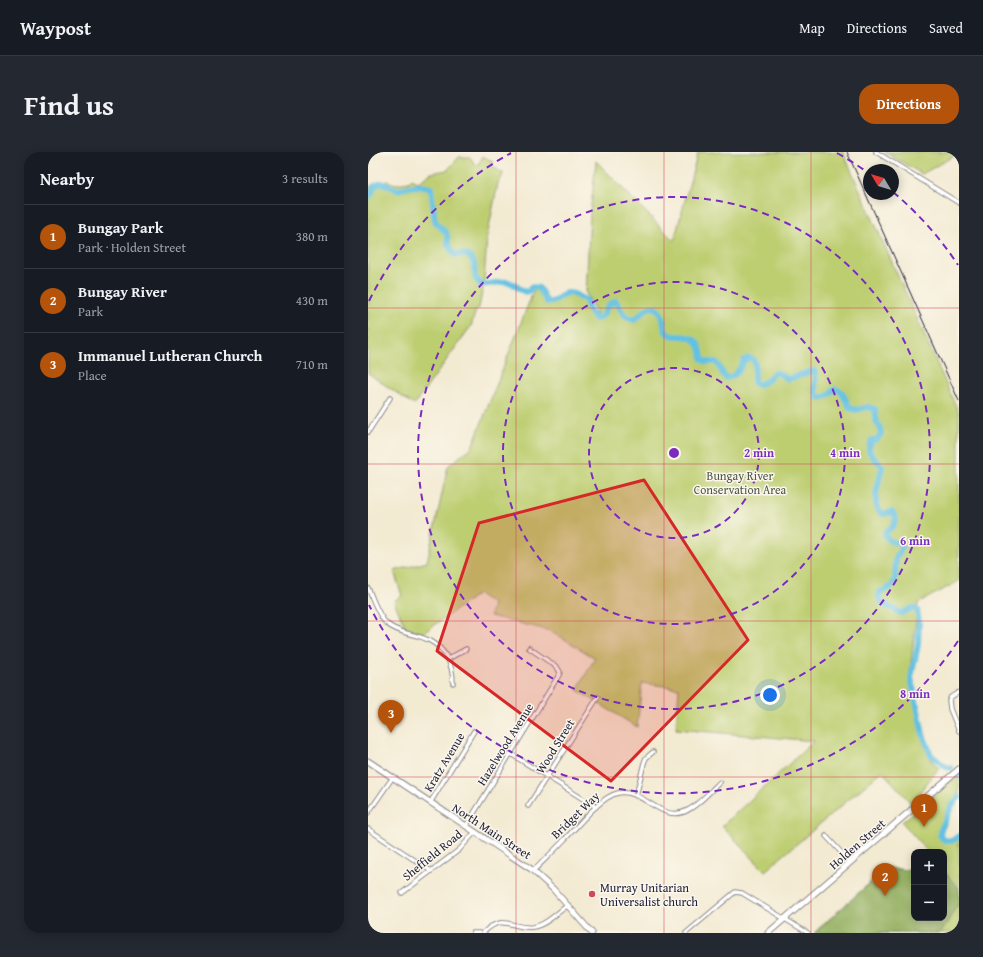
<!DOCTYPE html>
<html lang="en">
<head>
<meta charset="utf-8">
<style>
  :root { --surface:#171b24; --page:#242831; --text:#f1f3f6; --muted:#9ea1a6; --line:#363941; --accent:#b45309 }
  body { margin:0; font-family:"Gentium Book Plus",serif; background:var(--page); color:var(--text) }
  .controls { position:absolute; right:12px; bottom:12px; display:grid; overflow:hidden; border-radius:8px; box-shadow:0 2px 10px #0003 }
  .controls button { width:36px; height:36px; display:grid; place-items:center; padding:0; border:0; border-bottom:1px solid var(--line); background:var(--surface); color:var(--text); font:20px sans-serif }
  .compass { position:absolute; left:495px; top:12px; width:36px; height:36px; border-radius:50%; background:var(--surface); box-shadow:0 2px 10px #0003; rotate:308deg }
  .you { position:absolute; left:402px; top:543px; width:14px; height:14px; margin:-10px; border:3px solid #fff; border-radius:50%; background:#1a73e8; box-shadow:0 0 0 6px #1a73e833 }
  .badge { display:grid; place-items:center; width:26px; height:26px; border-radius:50%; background:var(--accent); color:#fff; font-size:13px; font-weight:700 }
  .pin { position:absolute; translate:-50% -33px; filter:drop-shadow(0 1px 2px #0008) }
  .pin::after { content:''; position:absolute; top:21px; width:14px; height:12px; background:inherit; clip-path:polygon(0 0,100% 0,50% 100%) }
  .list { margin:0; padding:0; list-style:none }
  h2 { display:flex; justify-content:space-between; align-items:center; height:52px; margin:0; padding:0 16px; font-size:17px }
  h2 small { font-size:13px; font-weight:400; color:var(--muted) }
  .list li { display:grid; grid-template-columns:26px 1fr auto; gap:12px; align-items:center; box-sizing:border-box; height:64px; padding:0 16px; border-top:1px solid var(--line) }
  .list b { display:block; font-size:15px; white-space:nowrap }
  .list p { margin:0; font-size:13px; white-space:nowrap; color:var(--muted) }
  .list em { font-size:13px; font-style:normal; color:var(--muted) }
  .map { position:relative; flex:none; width:591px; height:781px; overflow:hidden; border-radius:16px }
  header { display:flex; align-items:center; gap:24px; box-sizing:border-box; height:56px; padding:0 20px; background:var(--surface); border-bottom:1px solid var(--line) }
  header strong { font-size:19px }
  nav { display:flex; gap:22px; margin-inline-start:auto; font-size:14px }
  .intro { display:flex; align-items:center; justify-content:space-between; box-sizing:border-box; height:96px; padding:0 24px }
  h1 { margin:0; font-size:28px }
  .button { padding:10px 18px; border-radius:16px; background:var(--accent); color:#fff; font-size:14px; font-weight:700 }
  main { display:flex; gap:24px; padding:0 24px }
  aside { flex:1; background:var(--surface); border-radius:16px; box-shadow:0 2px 10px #0003 }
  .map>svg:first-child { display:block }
</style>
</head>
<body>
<header>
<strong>Waypost</strong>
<nav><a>Map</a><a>Directions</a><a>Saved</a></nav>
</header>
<div class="intro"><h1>Find us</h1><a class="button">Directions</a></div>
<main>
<aside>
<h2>Nearby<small>3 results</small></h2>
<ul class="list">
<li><span class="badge">1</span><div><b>Bungay Park</b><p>Park · Holden Street</p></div><em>380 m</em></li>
<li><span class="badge">2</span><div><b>Bungay River</b><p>Park</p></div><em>430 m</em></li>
<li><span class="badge">3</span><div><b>Immanuel Lutheran Church</b><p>Place</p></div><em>710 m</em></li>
</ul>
</aside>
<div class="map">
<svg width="591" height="781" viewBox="0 0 591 781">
  <rect width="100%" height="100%" fill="#fbf7ec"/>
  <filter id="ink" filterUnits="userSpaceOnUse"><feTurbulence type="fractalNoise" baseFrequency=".025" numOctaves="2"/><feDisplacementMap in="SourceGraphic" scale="8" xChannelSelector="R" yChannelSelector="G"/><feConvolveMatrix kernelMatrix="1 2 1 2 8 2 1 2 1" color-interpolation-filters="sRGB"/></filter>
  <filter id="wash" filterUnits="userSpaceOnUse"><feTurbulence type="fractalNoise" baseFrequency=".012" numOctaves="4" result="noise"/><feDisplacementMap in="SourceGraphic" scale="16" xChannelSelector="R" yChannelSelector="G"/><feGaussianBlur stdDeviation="0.9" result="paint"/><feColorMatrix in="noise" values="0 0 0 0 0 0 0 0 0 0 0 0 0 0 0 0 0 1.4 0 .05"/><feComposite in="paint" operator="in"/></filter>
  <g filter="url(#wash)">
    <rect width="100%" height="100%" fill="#f3ead2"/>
    <path fill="#bdce71" stroke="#707856" d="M330 0H475L591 261V429L550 451 542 519 560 602 567 613 571 616 543 651 514 619 397 719 354 674 446 589 308 577 311 536 274 531 269 575 209 538 227 506 183 479 122 464 125 452 110 442 55 481 38 477 26 449 34 444 26 419 59 410 80 314 104 295 167 135C175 137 175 144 179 150 192 150 193 137 208 144 211 145 214 145 217 148 222 153 221 161 228 167L231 166 218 141 222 62 228 9 306 89Z
      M517 0H591V1L554 22Z
      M115 4 125 10V15L135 21 134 25 130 31 119 85 116 130 111 156 108 158 103 174 46 253 0 221V34L3 35 19 29 28 32 41 30 44 27 49 30 52 29 63 21 79 18 86 11 91 5H102L108 14 110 13Z
      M590 623 591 624V645L584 653 572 683 576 688 583 689 591 684V781H446L503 730 513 715 546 719V766H576L579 722 576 719V700H560L534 670Z"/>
    <path fill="#96b163" stroke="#5c6a4f" d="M513 715 546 719V766H576V722L579 723 591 737V750L573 781H446L503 730Z"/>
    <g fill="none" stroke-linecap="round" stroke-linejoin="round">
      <path stroke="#63c1e1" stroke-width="6" d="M0 46 4 41 6 34 14 31 30 38C41 34 52 32 63 36L67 69 79 82 80 92 84 99 88 103 95 102 101 104 106 111 107 125 112 132C122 134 131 128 141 130 147 132 152 138 158 140L161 139 163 135 171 136 179 150H184L198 141H204L218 148 221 159 228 167C237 166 236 158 241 153 243 151 245 151 248 149 254 159 254 164 266 168L280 156 286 155C300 164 293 175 299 181 302 184 307 184 311 184 328 184 333 192 334 207L338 210H348C353 215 353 221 358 226 368 225 372 217 376 208L381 206 385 207 387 211 386 230 390 233 400 228 406 221H410L420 227C429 225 441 218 447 219 450 228 443 239 452 246L459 244 467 237 473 239 482 256 489 258 499 255 507 257 508 270 512 275 513 282 509 287 504 288C496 300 506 305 514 314 513 329 500 351 515 362L524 360 528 365C527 373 524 376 517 380V384L522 389 530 391 534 396 528 406 527 428 523 435 512 440 511 444 514 451 533 461 545 456 549 458 551 469 550 493 543 526 555 582 563 603 578 615 583 616
        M590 623 591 624
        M591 645 584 653 572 680V683L576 688 584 689 591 684"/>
    </g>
  </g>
  <g filter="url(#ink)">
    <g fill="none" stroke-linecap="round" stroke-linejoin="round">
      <g stroke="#8a8686" stroke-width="5.5">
        <path id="street" d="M508 0 591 51
          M0 280 22 246
          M0 436C5 447 10 464 19 472 38 487 63 479 78 504 83 512 85 521 85 531
          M80 507 98 497
          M591 540 583 545 581 548 582 557 591 579
          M143 602 228 655
          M268 644 276 611 278 606 285 600
          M62 651 106 579
          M160 654 230 545
          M0 661 25 625
          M98 674 191 523 192 520 189 515 161 496
          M0 677 63 719
          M458 684 482 710
          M165 719C176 708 187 698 197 687 210 674 232 645 250 641 276 636 294 673 320 658 332 652 342 639 352 630
          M34 741 91 698 107 680
          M105 781H111
          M115 781C136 760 144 778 165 775 178 773 189 761 200 753
          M318 781 367 740 374 741 440 781"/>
      </g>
      <g stroke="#8a8686" stroke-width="7">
        <path id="secondary" d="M0 609 163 717 185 737 224 781
          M400 781 591 617"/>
      </g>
      <use href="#street" stroke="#fff" stroke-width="3.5"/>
      <use href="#secondary" stroke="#fff" stroke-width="5"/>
      <path stroke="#22223b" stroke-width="1" d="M479 0 591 249"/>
    </g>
  </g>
  <path fill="#d62828" fill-opacity="0.2" stroke="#d62828" stroke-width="3" stroke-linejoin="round" d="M276 328 380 488 243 629 69 499 111 371Z"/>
  <path fill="none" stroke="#d1495b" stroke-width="1" stroke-opacity="0.55" d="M148 0V781M296 0V781M443 0V781M0 156H591M0 312H591M0 469H591M0 625H591"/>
  <g fill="none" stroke="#7b2cbf" stroke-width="2" stroke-dasharray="7 5">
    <circle cx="306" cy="301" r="85"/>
    <circle cx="306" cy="301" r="171"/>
    <circle cx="306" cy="301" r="256"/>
    <path d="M590 489A341 341 0 0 1 1 453M1 149A341 341 0 0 1 143 1M469 1A341 341 0 0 1 499 20M525 40A341 341 0 0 1 590 113"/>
  </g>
  <circle fill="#d1495b" stroke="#fbf7ec" stroke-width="1.5" cx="224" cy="742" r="4"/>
  <g text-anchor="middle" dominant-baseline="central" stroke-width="3" stroke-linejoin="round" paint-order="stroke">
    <g font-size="12" fill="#50564b" stroke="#fbf7ec">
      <text x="372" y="323">Bungay River<tspan x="372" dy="14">Conservation Area</tspan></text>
    </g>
    <g font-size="12" fill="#22223b" stroke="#fbf7ec">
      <text transform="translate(137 592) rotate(-58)">Hazelwood Avenue</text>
      <text transform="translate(187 594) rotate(-58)">Wood Street</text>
      <text transform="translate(76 610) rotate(-59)">Kratz Avenue</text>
      <text transform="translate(207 663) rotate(-44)">Bridget Way</text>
      <text transform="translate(124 679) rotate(33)">North Main Street</text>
      <text transform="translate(489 692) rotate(-41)">Holden Street</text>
      <text transform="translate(64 703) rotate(-39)">Sheffield Road</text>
    </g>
    <g font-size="12" fill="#22223b" stroke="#fbf7ec" text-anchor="start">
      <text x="232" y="735">Murray Unitarian<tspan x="232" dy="14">Universalist church</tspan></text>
    </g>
  </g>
  <circle cx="306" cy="301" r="6" fill="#7b2cbf" stroke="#fbf7ec" stroke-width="2"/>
  <g font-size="12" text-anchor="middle" font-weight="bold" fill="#7b2cbf" stroke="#fbf7ec" stroke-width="3" stroke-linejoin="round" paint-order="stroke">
    <text x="391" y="305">2 min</text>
    <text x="477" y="305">4 min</text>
    <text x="547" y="393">6 min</text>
    <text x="547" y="546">8 min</text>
  </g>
</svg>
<div class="controls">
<button>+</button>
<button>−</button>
</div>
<svg class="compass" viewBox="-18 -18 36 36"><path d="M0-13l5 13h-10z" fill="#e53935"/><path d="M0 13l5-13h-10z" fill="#9ea1a6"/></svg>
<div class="you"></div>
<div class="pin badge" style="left:556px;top:675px">1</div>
<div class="pin badge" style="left:517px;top:744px">2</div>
<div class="pin badge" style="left:23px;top:581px">3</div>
</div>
</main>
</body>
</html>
